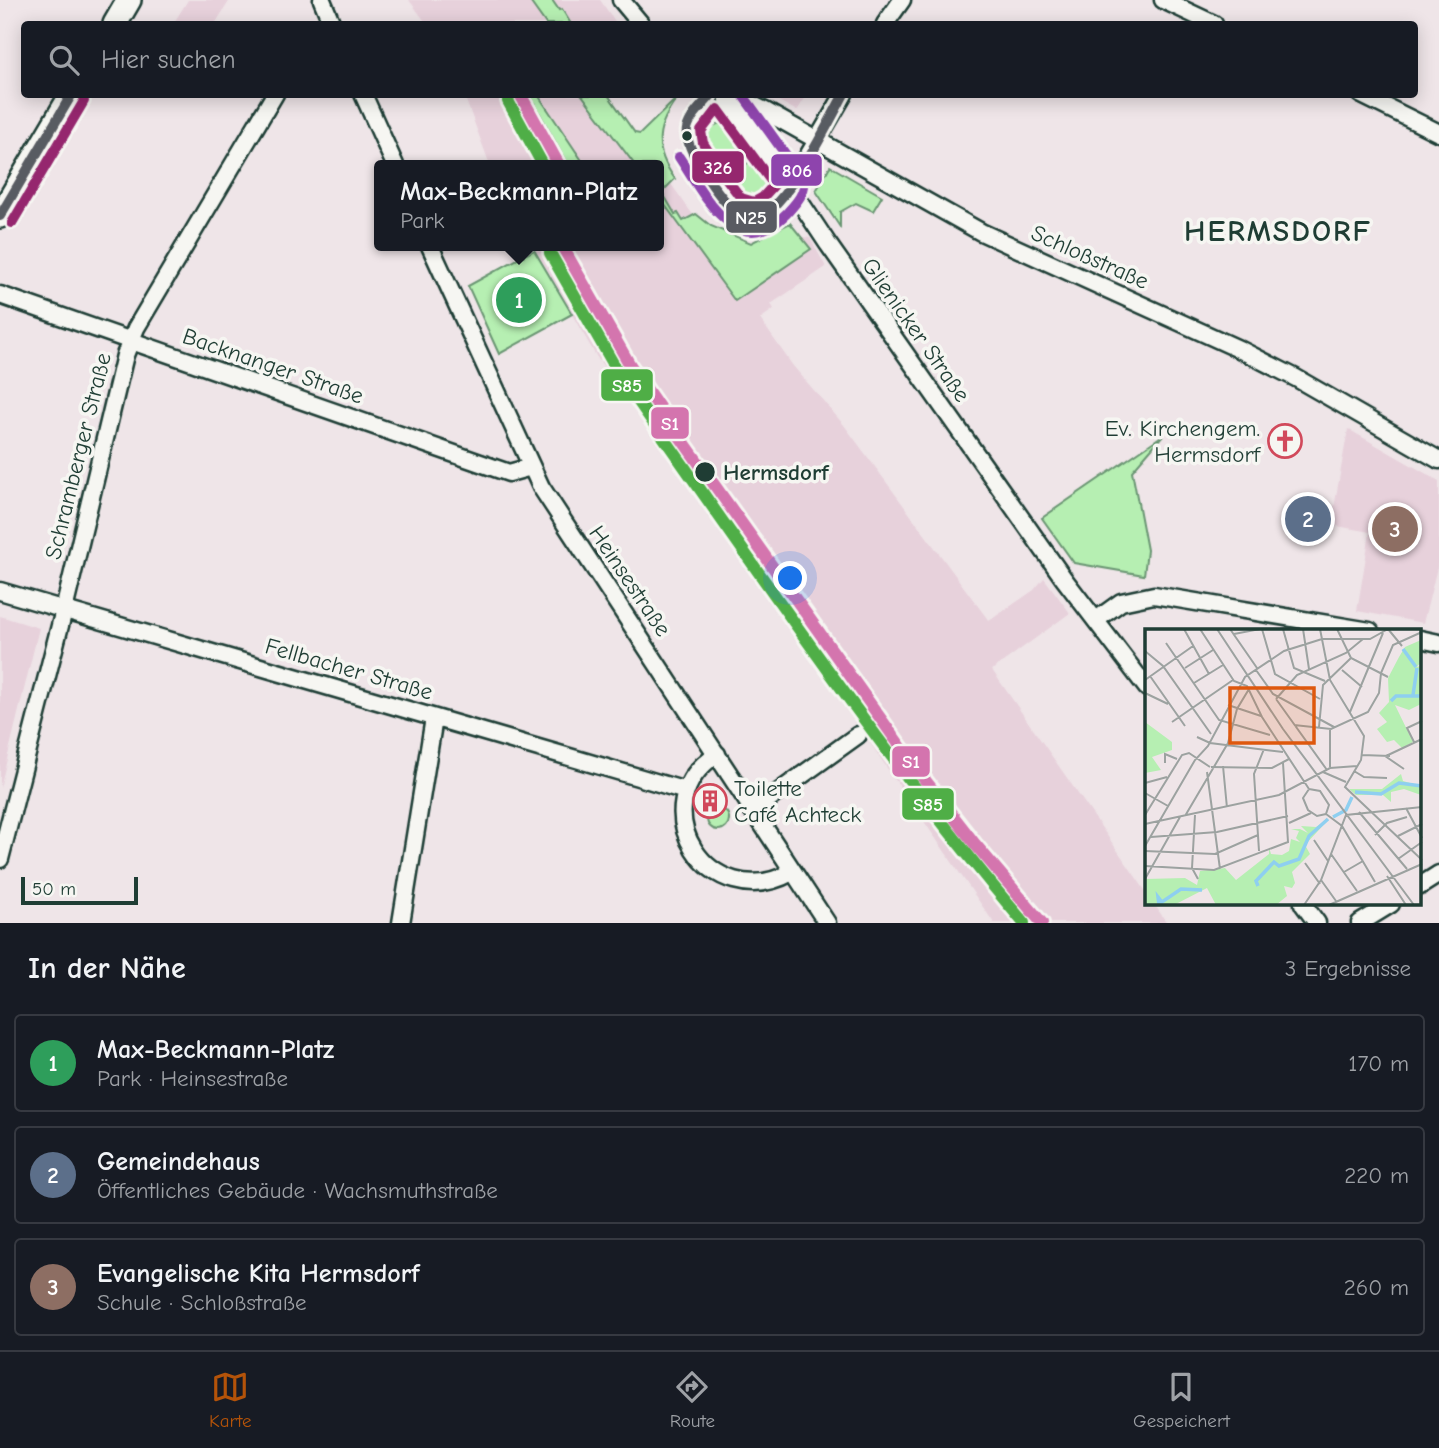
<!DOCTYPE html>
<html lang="de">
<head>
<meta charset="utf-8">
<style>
  :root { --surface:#171b24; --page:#242831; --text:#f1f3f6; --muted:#9ea1a6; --line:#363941; --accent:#b45309 }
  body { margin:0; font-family:"Comic Neue",sans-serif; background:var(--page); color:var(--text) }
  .scale { position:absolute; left:21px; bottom:18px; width:117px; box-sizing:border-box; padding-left:7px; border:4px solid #1f3d34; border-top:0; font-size:19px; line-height:24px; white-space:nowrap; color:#1f3d34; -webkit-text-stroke:5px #f6f6f2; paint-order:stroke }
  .you { position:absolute; left:791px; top:579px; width:24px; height:24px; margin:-18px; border:5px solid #fff; border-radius:50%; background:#1a73e8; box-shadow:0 0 0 10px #1a73e833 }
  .badge { display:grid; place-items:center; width:46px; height:46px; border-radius:50%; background:var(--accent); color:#fff; font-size:23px; font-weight:700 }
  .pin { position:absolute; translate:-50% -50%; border:4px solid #fff; box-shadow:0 2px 7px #0006 }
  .popup { position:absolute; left:374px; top:160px; width:290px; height:91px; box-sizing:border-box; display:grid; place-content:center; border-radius:7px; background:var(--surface); filter:drop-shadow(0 2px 5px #0005); font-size:23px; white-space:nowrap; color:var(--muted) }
  .popup b { font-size:26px; color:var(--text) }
  .popup::after { content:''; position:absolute; left:50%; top:100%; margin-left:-14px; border:14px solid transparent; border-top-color:var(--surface) }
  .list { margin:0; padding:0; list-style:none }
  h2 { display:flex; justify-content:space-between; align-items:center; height:91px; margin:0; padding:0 28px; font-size:30px }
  h2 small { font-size:23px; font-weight:400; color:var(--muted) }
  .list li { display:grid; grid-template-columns:46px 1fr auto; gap:21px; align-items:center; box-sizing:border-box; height:98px; margin:0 14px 14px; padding:0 14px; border:2px solid var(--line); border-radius:7px }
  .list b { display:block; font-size:26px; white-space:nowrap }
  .list p { margin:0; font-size:23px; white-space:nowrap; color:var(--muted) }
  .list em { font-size:23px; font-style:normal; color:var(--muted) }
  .icon { flex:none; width:38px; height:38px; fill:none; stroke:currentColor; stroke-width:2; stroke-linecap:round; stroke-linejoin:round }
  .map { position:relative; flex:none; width:1439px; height:923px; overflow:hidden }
  .search { position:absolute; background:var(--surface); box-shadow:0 4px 18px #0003; left:21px; right:21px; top:21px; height:77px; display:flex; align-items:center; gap:18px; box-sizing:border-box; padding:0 24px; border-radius:7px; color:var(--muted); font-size:26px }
  .sheet { height:427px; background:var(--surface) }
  nav { display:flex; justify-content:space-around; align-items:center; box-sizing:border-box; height:98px; border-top:2px solid var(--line); background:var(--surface); font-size:19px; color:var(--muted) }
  nav a { display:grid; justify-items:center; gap:4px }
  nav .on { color:var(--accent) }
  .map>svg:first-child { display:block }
</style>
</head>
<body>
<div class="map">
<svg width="1439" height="923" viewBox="0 0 1439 923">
  <rect width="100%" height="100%" fill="#efe5e8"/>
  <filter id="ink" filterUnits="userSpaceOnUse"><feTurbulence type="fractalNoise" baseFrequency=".0143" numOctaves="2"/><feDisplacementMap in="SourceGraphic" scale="14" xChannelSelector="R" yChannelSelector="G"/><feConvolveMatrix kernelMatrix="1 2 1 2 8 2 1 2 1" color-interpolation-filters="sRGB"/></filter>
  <g filter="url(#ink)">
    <path fill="#e7d1db" d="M188 0H230L215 24H173Z
      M409 0H600L617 24H427Z
      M464 95H608L658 165H490Z
      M768 95H807L797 111Z
      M659 167 735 274 786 234 810 238 826 267 771 304 774 309 760 319 793 366 844 425 989 621 1034 590 1044 578 1070 613 992 670 1147 893V904H1154L1167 923H994L668 450 598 359 532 246H659Z
      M1348 429 1439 481V560L1423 623 1357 611 1370 532 1331 525Z
      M0 616 39 628 0 788Z"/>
    <path fill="#b6efb2" stroke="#6a9673" stroke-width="2" d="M535 0H552L559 10 562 9 571 24H546L531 3Z
      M530 95H538L585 165H568Z
      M582 95H608L635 133 640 134 680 95C656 125 652 147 675 179L662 192 675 214 678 213 683 221 696 214 711 226 751 243 790 223 811 249 735 301 659 197V165H635Z
      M725 120 735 124 744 141 742 146 718 161 701 139 704 131Z
      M754 159 772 186 759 198 743 199 729 179 730 175Z
      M830 166 882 196 873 211 856 203 840 212V227L816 191Z
      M534 250 572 314 499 354 468 286Z
      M1163 435 1132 471 1147 550 1144 575 1074 563 1042 518Z
      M707 819a11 11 0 1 1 22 0a11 11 0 1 1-22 0Z"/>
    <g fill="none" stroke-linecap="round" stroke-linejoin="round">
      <g stroke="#1f3d34" stroke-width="21">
        <path id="street" d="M322 0 332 24
          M621 0 641 24
          M1163 0 1214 24
          M885 24 902 0
          M363 94 395 165
          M1360 94 1439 133
          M726 96 763 146 828 244 1064 579 1147 688
          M730 100 751 104 767 112 981 232 1241 350 1296 378 1439 460
          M791 185 844 94
          M430 246 541 487 827 923
          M0 295 509 473 531 467
          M0 591 686 791
          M1096 620 1121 602 1154 595 1370 631
          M1420 639 1439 643
          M717 754C638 805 709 918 792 872
          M752 811 858 735
          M0 859 64 610 125 355 136 328 275 94
          M1420 886 1439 874
          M1303 904 1317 923
          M401 923 434 718
          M1360 923 1391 904"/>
      </g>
      <g stroke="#1f3d34" stroke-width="28">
        <path id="secondary" d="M115 24 129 0
          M0 216 72 94"/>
      </g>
      <use href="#street" stroke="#f6f6f2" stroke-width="16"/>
      <use href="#secondary" stroke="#f6f6f2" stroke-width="23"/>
      <g stroke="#f6f6f2" stroke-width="16">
        <path id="bus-1" d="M712 94C703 105 690 116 687 129 683 147 720 199 734 210 741 216 751 219 759 216 787 207 829 122 844 94
          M0 216 72 94"/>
      </g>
      <g stroke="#f6f6f2" stroke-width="16">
        <path id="bus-2" d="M679 157C703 193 737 264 787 213 795 204 806 193 804 180L742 94"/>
      </g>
      <g stroke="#f6f6f2" stroke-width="16">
        <path id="bus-3" d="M718 109 774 185 763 197 754 202 741 198 722 173 703 143 701 131Z"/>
      </g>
      <g stroke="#f6f6f2" stroke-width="16">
        <path id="bus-4" d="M12 223 84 101"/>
      </g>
      <use href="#bus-1" stroke="#595b62" stroke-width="10"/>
      <use href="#bus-2" stroke="#8e44ad" stroke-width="10"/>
      <use href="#bus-3" stroke="#95276e" stroke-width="10"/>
      <use href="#bus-4" stroke="#95276e" stroke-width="10"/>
      <g stroke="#f6f6f2" stroke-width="18">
        <path id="rail-1" d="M520 94 559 165
          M562 246 630 365 661 410 918 771 975 844 1042 923"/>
      </g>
      <g stroke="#f6f6f2" stroke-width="18">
        <path id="rail-2" d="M508 101 543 165
          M550 253 618 372 650 418C771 589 888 763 1024 923"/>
      </g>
      <use href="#rail-1" stroke="#d474ae" stroke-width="12"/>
      <use href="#rail-2" stroke="#4fae46" stroke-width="12"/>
    </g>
  </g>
  <defs>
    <g id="church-ring" transform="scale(1.75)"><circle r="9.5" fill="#f6f6f2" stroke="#d1495b" stroke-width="1.5"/><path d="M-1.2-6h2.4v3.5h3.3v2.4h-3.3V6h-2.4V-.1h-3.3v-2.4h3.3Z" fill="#d1495b"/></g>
    <g id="building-ring" transform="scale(1.75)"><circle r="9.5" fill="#f6f6f2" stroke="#d1495b" stroke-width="1.5"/><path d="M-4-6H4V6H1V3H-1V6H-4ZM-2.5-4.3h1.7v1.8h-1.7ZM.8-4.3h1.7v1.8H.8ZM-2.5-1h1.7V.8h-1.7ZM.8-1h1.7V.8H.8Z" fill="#d1495b"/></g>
  </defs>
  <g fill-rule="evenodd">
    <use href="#church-ring" x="1285" y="441"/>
    <use href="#building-ring" x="710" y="801"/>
  </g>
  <g fill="#1f3d34" stroke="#f6f6f2" stroke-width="2.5">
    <circle cx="687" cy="136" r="6"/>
    <circle cx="705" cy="472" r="11"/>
  </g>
  <g text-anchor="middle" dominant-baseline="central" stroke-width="7" stroke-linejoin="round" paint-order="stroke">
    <g font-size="23" fill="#1f3d34" stroke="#f6f6f2">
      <text transform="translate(1090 257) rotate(24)">Schloßstraße</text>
      <text transform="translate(916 330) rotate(55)">Glienicker Straße</text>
      <text transform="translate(273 366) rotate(19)">Backnanger Straße</text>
      <text transform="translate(78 456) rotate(-76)">Schramberger Straße</text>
      <text transform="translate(630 581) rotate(56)">Heinsestraße</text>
      <text transform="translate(349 669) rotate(16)">Fellbacher Straße</text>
    </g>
    <g font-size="23" fill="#1f3d34" stroke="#f6f6f2" text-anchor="end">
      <text x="1260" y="428">Ev. Kirchengem.<tspan x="1260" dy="26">Hermsdorf</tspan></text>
      <text x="734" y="788" text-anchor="start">Toilette<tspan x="734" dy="26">Café Achteck</tspan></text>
    </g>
    <g font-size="23" font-weight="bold" fill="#1f3d34" stroke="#f6f6f2" text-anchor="start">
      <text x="723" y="472">Hermsdorf</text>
    </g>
    <g font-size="30" font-weight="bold" letter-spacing="2" fill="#1f3d34" stroke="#f6f6f2">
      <text x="1278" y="231">HERMSDORF</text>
    </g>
  </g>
  <g transform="translate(1145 629)">
    <rect width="276" height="276" fill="#efe5e8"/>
    <path d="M276 11V34L271 38 276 37V75L264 81 250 76 268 113 257 119 249 111 242 113 232 100 242 93 234 84 244 73 243 49 254 28 260 18ZM0 93 27 113V121L7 128 16 141 0 144ZM256 145 258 152 276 157V166L259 160 246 163V173L238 166H211L204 160H237ZM184 190 160 216 165 225 147 243 150 254 147 259 139 257 142 267 131 276H71L62 259 29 276H0V250L40 249 52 256 55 242 80 239 91 251 124 225V218L126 225 137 226 144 222 146 210 155 213 151 209 154 202 146 200H155L163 204 156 197 171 198Z" fill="#b6efb2"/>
    <path fill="none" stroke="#8ecff0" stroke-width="3.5" d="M258 20 271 38M268 66 272 39M246 72 251 67H277M210 163 236 165 254 154 277 157M188 188 201 181 207 168M113 257 111 252 129 233 134 237 154 230 164 207 183 190M14 276 13 268 17 273 36 260 57 261"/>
    <path fill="none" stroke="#9ca2a0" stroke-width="2" d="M39 0 64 45M55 0 89 52 102 57 117 88 164 160M72 0 138 100 269 276M85 0 112 39M117 0 130 45 175 70M138 0 149 39 180 52M158 0 164 40M175 0 185 51 219 107 216 131 200 158 277 231M192 0 206 29 243 48M243 0 257 17M89 5 115 0M177 10H225L243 0M21 14 74 91 125 106M0 22 18 37 66 105M40 39 68 21M111 41 128 65 189 98M197 41 217 58M5 47 40 97M0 51 48 17M49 54 78 36M0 64 23 75M131 70 152 46 201 24 218 10M131 70 182 141M83 76 116 87M205 83 238 4M27 93 88 51M149 96 186 100 223 83 234 64 236 44 248 16 277 3M174 98 178 56 206 29M185 100V138M52 108 65 114 138 123M269 113 262 99 277 92M217 126 245 127M240 127 259 140M241 127 277 110M20 134V125L32 130M78 137 82 179M66 138 127 139 144 130M209 142 219 148 242 149M62 143 75 240M178 143 201 153M0 154 22 148M164 160 175 162 184 176 181 185 197 197 230 253M164 160 158 169 163 181 172 187 181 185M0 164 23 177M261 179 277 209M214 183 262 240M0 186 37 126 44 124 65 138M50 186 47 239 53 250M40 187 83 114 92 80 104 60M144 194 166 184M0 195 134 166 185 139 212 137M230 206 242 194 262 188M253 207 277 195M6 208 72 203 143 187M169 211 183 232M0 217 50 131 63 117 100 48 139 22 177 10M0 222 70 225 113 206M114 222 109 145 119 120M186 225 212 262M253 230 277 213M160 234 175 255M0 237 69 241 143 213 138 134M199 243 218 232M242 247 261 276M0 250 35 188M176 251 191 272M159 276 176 251 201 186 277 178M184 276 277 235"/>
    <path fill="#de580e" fill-opacity="0.15" stroke="#de580e" stroke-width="3.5" d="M85 59H169V114H85Z"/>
    <rect width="276" height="276" fill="none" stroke="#1f3d34" stroke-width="3.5"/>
  </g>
  <g stroke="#f6f6f2" stroke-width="2.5">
    <rect x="691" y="150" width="54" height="34" rx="7" fill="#95276e"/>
    <rect x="770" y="153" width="53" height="34" rx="7" fill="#8e44ad"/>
    <rect x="725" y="200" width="53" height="34" rx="7" fill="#595b62"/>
    <rect x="600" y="368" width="54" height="34" rx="7" fill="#4fae46"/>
    <rect x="650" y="406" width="40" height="34" rx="7" fill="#d474ae"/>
    <rect x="891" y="745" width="40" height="33" rx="7" fill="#d474ae"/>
    <rect x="901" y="787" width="54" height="34" rx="7" fill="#4fae46"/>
  </g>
  <g font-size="19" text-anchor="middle" font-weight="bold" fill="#fff">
    <text x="718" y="174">326</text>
    <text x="797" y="177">806</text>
    <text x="751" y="224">N25</text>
    <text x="627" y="392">S85</text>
    <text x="670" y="430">S1</text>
    <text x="911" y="768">S1</text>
    <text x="928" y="811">S85</text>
  </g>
</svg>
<div class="scale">50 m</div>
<div class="you"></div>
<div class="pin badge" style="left:519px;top:300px;background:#2e9e5b">1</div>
<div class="popup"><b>Max-Beckmann-Platz</b>Park</div>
<div class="pin badge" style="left:1308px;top:519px;background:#5c6f8a">2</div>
<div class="pin badge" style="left:1395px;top:529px;background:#8d6e63">3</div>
<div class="search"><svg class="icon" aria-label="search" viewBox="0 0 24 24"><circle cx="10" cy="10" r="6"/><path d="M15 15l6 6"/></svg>Hier suchen</div>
</div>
<section class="sheet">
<h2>In der Nähe<small>3 Ergebnisse</small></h2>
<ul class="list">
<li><span class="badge" style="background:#2e9e5b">1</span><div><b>Max-Beckmann-Platz</b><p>Park · Heinsestraße</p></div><em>170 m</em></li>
<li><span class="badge" style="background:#5c6f8a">2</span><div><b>Gemeindehaus</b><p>Öffentliches Gebäude · Wachsmuthstraße</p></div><em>220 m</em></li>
<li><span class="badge" style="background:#8d6e63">3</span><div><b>Evangelische Kita Hermsdorf</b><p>Schule · Schloßstraße</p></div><em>260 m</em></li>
</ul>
</section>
<nav>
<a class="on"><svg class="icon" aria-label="map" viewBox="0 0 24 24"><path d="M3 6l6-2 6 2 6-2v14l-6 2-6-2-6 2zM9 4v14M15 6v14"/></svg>Karte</a>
<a><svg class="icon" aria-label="directions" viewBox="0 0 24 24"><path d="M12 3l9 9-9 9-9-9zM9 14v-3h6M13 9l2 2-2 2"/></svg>Route</a>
<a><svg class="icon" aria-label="saved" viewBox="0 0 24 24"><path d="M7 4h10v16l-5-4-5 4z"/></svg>Gespeichert</a>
</nav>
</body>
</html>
